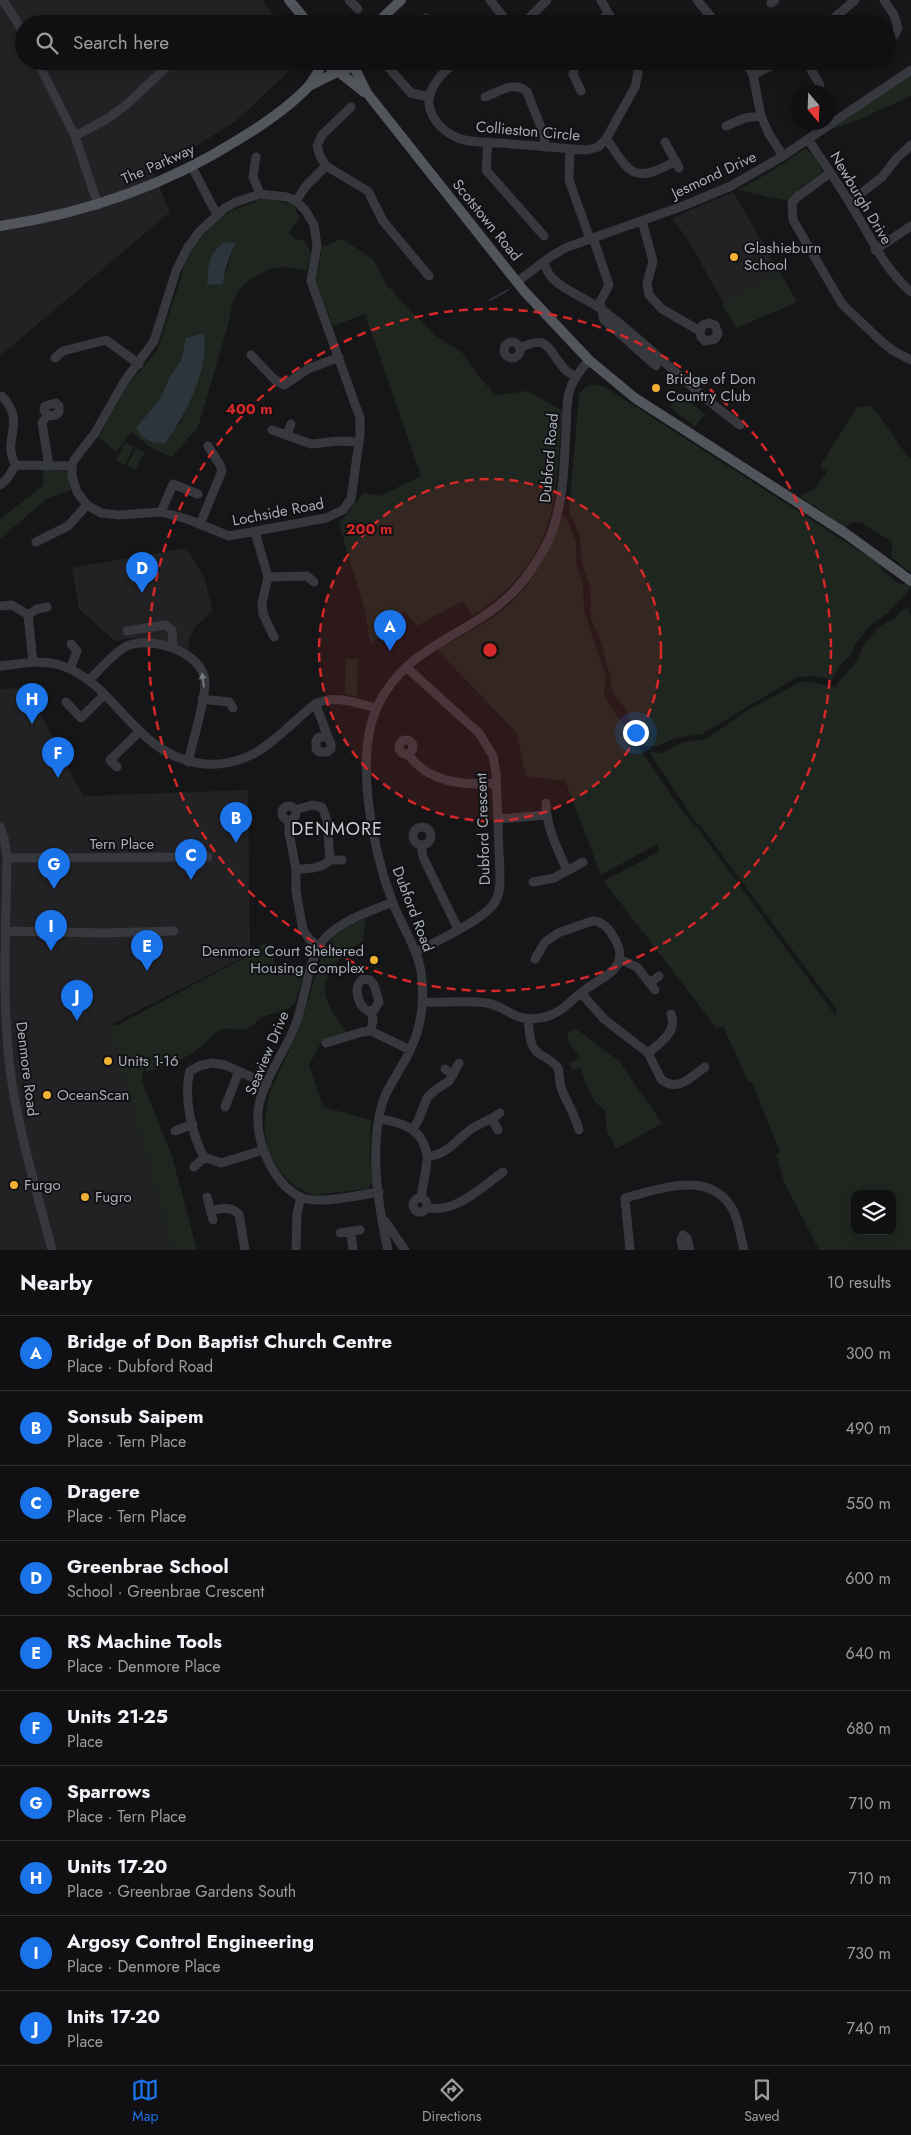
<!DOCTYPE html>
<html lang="en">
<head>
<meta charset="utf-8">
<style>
  :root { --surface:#101012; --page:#19191b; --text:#f1f3f6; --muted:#9c9d9f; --line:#303032; --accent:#1a73e8 }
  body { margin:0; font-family:Jost,sans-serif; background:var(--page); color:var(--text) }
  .controls { position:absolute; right:15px; bottom:15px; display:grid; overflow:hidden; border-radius:10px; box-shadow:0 2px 12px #0003 }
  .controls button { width:45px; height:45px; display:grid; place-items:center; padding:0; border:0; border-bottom:1px solid var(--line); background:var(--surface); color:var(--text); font:25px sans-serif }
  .compass { position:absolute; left:791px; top:85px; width:45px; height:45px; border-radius:50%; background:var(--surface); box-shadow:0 2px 12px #0003; rotate:161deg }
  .you { position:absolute; left:635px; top:732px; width:18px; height:18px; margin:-12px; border:4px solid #fff; border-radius:50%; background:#1a73e8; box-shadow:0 0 0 8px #1a73e833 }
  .badge { display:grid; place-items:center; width:32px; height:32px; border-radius:50%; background:var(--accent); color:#fff; font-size:16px; font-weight:700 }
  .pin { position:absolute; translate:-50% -41px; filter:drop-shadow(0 1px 2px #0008) }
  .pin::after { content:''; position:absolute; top:26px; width:18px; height:15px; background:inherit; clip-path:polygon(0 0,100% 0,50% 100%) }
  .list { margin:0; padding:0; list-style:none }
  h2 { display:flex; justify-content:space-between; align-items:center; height:65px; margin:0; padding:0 20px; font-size:21px }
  h2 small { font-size:16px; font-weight:400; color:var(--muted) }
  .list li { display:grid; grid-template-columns:32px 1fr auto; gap:15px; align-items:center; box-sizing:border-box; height:75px; padding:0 20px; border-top:1px solid var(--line) }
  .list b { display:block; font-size:19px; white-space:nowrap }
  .list p { margin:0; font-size:16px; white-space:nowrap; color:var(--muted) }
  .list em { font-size:16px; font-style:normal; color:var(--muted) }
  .icon { flex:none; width:28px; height:28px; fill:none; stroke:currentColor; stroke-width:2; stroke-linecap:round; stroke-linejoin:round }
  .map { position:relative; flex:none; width:911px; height:1250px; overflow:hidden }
  .search { position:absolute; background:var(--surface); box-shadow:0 2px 12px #0003; left:15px; right:15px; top:15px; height:55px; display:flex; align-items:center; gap:12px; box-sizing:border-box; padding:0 18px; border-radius:28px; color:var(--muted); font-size:19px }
  .sheet { height:815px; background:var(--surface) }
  nav { display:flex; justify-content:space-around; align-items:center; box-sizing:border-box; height:70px; border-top:1px solid var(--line); background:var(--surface); font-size:14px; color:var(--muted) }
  nav a { display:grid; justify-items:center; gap:2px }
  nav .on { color:var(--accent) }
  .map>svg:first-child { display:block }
</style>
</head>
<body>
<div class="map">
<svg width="911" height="1250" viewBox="0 0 911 1250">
  <rect width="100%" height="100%" fill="#161618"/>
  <path fill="#222225" d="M0 0H262L282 24H24V61H300L237 120 193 148 151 167 170 212 0 356Z
    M733 192 797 302 737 328 690 243 672 218Z
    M186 548 204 577 213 611 195 627 190 637 188 650 156 639 131 638 115 641 79 609 72 568Z
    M27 688 83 796 248 790 250 954 110 1025 173 1250H0V689Z"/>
  <path fill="#1e261f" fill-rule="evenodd" d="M911 74V96L858 120 832 129 830 128Z
    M805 149C812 152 822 165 822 173L800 188 790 200H783L737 190 767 174Z
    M262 199 274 200 292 204 300 217 289 232 295 239 303 240 311 252 307 270 284 267 269 269 251 279 239 289 233 302 228 325 198 427 172 457 153 449 131 432 116 452 99 437 127 386 157 350 188 256C198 239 214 221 232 211 241 206 253 203 262 199ZM235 243 223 283 207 285 209 262ZM204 333C210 362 190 401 178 427L136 428 160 399 169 378 181 360 186 339Z
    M342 239 373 259 387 285 407 307 436 336 462 352 478 376 496 395 528 391 562 411C555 504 558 559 473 616L462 601 417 626 405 612 370 645 365 610 339 524 363 493 380 496 421 476 365 314 333 326 316 282 322 247Z
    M780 272 797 302 737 328 722 304Z
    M596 384 605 387 880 564 882 571 900 584H906L911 588 888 613 870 625 854 646 850 656 841 664 832 680 815 676 797 677 702 734 675 738 658 746H645L632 727 627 711 612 692 611 679 600 639 591 619 590 587 582 564 579 533 569 512 579 394 585 387Z
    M680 395 705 414 695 427 670 407Z
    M871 406C886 422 896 443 911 459V573L891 557 892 542 862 523 853 522 845 527 800 496 815 489 827 472 820 466 857 407Z
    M125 442 134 447 125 465 116 460Z
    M136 448 145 452 135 470 127 466Z
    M42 469 68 472 71 490 46 499 0 539V519L44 485Z
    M562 516 566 517 576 541V564L583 584 584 610 606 677 604 696 682 811 698 829 835 1015 837 1010 699 824 696 823 649 752 662 753 683 742 706 739 751 708 801 682H812L835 687 857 661 863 646 876 630 886 622 894 620 901 611 907 608 911 616V1250H819L785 1184 776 1155 780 1152 751 1081H748L723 1026 717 1029 604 881 660 851 657 844 601 875 565 781 526 776 516 732 437 650C461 636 491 622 512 602 536 578 550 549 562 516ZM855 1194H892V1231H855Z
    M346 658 358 659 357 697 345 694Z
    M366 918 363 941C348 951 323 970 325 991 327 1007 338 1020 346 1032L322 1041 309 1065 323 1107 371 1120 370 1160 373 1182 368 1189 314 1195 296 1187 281 1173 268 1150 264 1126 269 1094 299 1030 324 949 334 936 347 927Z
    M262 944H273L274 963 305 970 295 1003C286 1013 272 1012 261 1018 255 1022 251 1028 245 1029 238 1031 229 1027 222 1029 216 1031 199 1049 192 1054 187 1057 152 1071 146 1072L144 1064 142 1082 172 1156 197 1250H173L110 1026 119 1024 121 1026V1023L250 955Z
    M575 1028 619 1061 662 1123 616 1149 607 1131 605 1111C591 1100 586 1086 581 1069L578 1068 573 1070 569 1063 580 1058 567 1040 568 1034Z"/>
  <path fill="#2c353c" d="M224 242 235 243 226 267 223 284 207 285C209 263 206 258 224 242Z
    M204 333C210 367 186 416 165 443 151 443 143 441 136 428L160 399 169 378 181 360 186 338Z"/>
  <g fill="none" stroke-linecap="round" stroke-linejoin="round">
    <path stroke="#2c353c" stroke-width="2" d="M490 300 508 290"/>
    <path stroke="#37383d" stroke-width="9" d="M3 0 24 33
      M349 0 358 9
      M490 0 509 24
      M601 0 614 24
      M697 0 717 24
      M884 0 894 15 898 28 895 35 887 41
      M771 3 775 0
      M838 14 846 24
      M419 24 426 18
      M523 24 547 0
      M594 24 609 14
      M827 24 855 0
      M37 61 75 136 98 205
      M386 61 388 67 411 93 429 97
      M457 61C444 71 428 87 429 104 431 120 444 132 458 138 469 143 487 142 499 143 529 145 558 148 587 150L598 147 606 139 635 87 638 73 635 61
      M577 61 573 74 581 91
      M690 61H706
      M745 61 753 75 761 116 769 134 783 156
      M806 61 820 85
      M753 75 781 61
      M485 97C498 92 515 80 527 92L544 135 545 147
      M351 107 322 135 317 146 320 156 326 166 368 191 383 221 429 276
      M726 126 745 118 761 116
      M75 136 107 119 126 105 173 61
      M606 139C614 148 620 161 628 168 642 181 662 168 676 161
      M808 139C825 165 843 190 858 217 876 246 884 268 911 292
      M488 142 486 170 544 236
      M665 142 679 168
      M570 149 569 180 590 239
      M256 157 253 177 260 194
      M192 167 217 215
      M830 173 797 197 792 203 793 220 842 304 881 341 892 350 911 360
      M260 194 287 197 296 201 305 210 314 225 317 246 311 281 360 418V435L351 499 343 510 326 518 229 536 187 519 161 512 119 515 101 513 87 505 77 492 72 476V466L74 460 95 433 124 382 154 341 176 271 188 247 200 231 225 208 236 202Z
      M296 201 306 186 326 166
      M850 202 882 177 897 158 911 145
      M642 221 653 261 647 284 649 295 662 309 700 331 701 337 705 341 715 339 718 334 715 325 709 323 703 325 700 331
      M593 238 609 285 600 302 604 320 656 366
      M875 250 911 226
      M543 262C546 267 548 274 552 278 566 292 586 298 601 309 650 345 690 390 740 425
      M517 282 550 257 565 248 683 206 731 186 783 156 911 70
      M504 350a8 8 0 1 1 16 0a8 8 0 1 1-16 0Z
      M520 348C548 334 547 348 563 367 566 372 572 374 576 377
      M251 355 275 380 284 385 308 369 339 357
      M55 358 63 351 106 340 139 364
      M2 396C28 424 0 440 16 465L72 466
      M47 416 44 410 45 406 56 403 59 406V412L56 415 47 416 42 423 49 466
      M272 430 311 444 338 441 359 442
      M287 435 291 424
      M0 485 6 480 16 465
      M161 512 173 484 198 494
      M200 524 222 471 220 465 208 446
      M255 532 268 577 262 603 263 614 274 637
      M36 542 68 526 87 505
      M268 577 307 576 314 582
      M0 606 12 605 28 615 33 662
      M28 615 37 609 47 607
      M127 631 165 625 172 630 173 648
      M0 666C20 664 40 659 60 665 116 683 132 751 197 763 214 766 233 763 249 756 270 747 296 719 315 704 335 694 355 703 376 708
      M406 667 479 733 493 756 496 773 500 876C500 884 500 894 495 902 484 920 435 942 416 952
      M70 669 77 651 71 644
      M89 680C101 669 113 653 127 646 150 635 204 652 205 682 205 703 193 740 188 762
      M202 699 229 702 233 708
      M66 702 81 718 104 695
      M315 704C322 718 325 732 331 743V749L327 752H319L316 749V741L319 737H327
      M399 747a7 7 0 1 1 14 0a7 7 0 1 1-14 0Z
      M408 754C428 783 464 786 496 783
      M117 767 110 760 139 732
      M546 803C546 827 557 848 567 870
      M282 813a7 7 0 1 1 14 0a7 7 0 1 1-14 0Z
      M295 810 312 805 322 807 327 820 330 860
      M498 819 546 815
      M289 820V833L296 869V891L303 930 310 940 319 946
      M0 827 4 838 7 858C6 924 2 995 9 1060 16 1125 36 1188 52 1250
      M413 836a9 9 0 1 1 18 0a9 9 0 1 1-18 0Z
      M421 845 423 857 458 929
      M7 858 208 857
      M296 869C307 869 321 869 330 860H342
      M533 882 554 878 583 862
      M7 931 102 933 174 931
      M619 959 637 967 655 990
      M363 979 370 980 374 985 379 1002 374 1010 368 1011C358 1006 352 986 363 979Z
      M650 983 659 976
      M581 993 604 1019 648 1053 661 1079C677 1093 691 1077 705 1067
      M423 1002C444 1003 466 1000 487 1003 511 1008 514 1024 545 1017 560 1014 570 1001 582 992 602 976 634 969 613 936 608 927 602 921 592 921L558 933 545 942 535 959
      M528 1019C530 1033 528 1049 543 1056 548 1059 555 1063 558 1068 560 1074 559 1081 561 1087 566 1102 575 1114 579 1130
      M371 1031 373 1019 371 1011
      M326 1043 362 1032 371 1031 410 1050
      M648 1053C660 1043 678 1032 671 1014
      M445 1069 453 1075
      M225 1107 239 1071
      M379 1119C402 1122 424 1129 427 1156 428 1164 422 1188 421 1198
      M492 1119 498 1130
      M413 1128 418 1121 427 1098 434 1091 449 1081 459 1063
      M175 1131 193 1124
      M263 1150 221 1163 204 1157C192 1135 183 1096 190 1071L199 1066 212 1063 225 1065 267 1084
      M428 1156C448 1155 456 1139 473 1128 482 1122 491 1120 500 1113
      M194 1167 204 1157
      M379 1192C360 1195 318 1205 300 1197 271 1182 253 1136 259 1105 265 1077 285 1052 295 1026 306 1000 307 957 326 937 343 920 370 911 393 902
      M207 1197 213 1220
      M413 1205a7 7 0 1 1 14 0a7 7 0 1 1-14 0Z
      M427 1207C454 1215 482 1187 503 1172
      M211 1211C223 1208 230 1206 239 1214L245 1250
      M385 1221 405 1250
      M351 1232 353 1250
      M340 1233 360 1230
      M296 1250 297 1213 301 1197
      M388 1250C378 1206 369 1145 383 1101 390 1082 403 1067 411 1048 421 1028 424 1002 422 980 420 951 402 927 392 901 373 849 353 757 378 705 404 651 456 639 499 605 521 587 538 563 550 537 564 503 564 465 566 429 567 416 566 401 570 389 574 378 582 368 589 360
      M630 1250 625 1198C660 1189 712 1168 734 1212 739 1224 741 1238 744 1250
      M683 1250 681 1240 683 1235 687 1238 690 1250"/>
    <path stroke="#53555c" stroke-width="10" d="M289 0 309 24
      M376 24 401 0
      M326 61 332 70 339 72 347 69 352 61
      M352 63 367 93 524 291 589 360 635 398 845 533 911 581
      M339 72 364 92
      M309 86 337 72
      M0 226C87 213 167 185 241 138 264 124 289 107 308 87 314 80 319 70 324 61"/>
  </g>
  <defs><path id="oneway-solid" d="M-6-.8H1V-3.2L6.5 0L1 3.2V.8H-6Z" transform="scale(1.25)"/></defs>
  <use fill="#757881" href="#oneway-solid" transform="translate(203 680) rotate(-98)"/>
  <circle cx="490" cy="650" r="171" fill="#d62828" fill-opacity=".12"/>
  <g fill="none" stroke="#d62828" stroke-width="2.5" stroke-dasharray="9 6">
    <circle cx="490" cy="650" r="171"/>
    <circle cx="490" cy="650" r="341"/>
  </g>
  <g fill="#f2b134" stroke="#111113" stroke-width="2">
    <circle cx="734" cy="257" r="5"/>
    <circle cx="656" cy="388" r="5"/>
    <circle cx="374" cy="960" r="5"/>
    <circle cx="108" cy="1061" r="5"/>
    <circle cx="47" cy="1095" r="5"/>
    <circle cx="14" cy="1185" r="5"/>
    <circle cx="85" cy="1197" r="5"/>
  </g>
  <g text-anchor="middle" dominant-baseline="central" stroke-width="4" stroke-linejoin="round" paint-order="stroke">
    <g font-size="15" fill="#a8adb8" stroke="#111113">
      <text transform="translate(528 131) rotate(5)">Collieston Circle</text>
      <text transform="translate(158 164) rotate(-24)">The Parkway</text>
      <text transform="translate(714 175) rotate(-25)">Jesmond Drive</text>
      <text transform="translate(861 198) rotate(59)">Newburgh Drive</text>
      <text transform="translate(487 220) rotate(51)">Scotstown Road</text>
      <text transform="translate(549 458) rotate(-85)">Dubford Road</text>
      <text transform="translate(278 512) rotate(-11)">Lochside Road</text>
      <text transform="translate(483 829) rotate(-92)">Dubford Crescent</text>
      <text x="122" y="844">Tern Place</text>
      <text transform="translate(413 909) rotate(69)">Dubford Road</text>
      <text transform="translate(267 1053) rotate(-67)">Seaview Drive</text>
      <text transform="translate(27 1069) rotate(83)">Denmore Road</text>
    </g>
    <g font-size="15" fill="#a8adb8" stroke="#111113" text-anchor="start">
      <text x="744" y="248">Glashieburn<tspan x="744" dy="17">School</tspan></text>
      <text x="666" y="379">Bridge of Don<tspan x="666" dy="17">Country Club</tspan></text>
      <text x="364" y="951" text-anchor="end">Denmore Court Sheltered<tspan x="364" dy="17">Housing Complex</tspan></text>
      <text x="118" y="1061">Units 1-16</text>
      <text x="57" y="1095">OceanScan</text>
      <text x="24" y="1185">Furgo</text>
      <text x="95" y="1197">Fugro</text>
    </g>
    <g font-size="18" letter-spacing="1" fill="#c9ccd4" stroke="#111113">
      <text x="337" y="829">DENMORE</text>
    </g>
  </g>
  <circle cx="490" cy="650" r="8" fill="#d62828" stroke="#111113" stroke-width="2.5"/>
  <g font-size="15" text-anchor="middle" font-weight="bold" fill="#d62828" stroke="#111113" stroke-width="4" stroke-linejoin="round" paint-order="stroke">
    <text x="249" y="414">400 m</text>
    <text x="369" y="534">200 m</text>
  </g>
</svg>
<div class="controls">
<button><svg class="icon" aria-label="layers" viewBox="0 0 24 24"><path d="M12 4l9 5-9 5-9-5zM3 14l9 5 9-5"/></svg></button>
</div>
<svg class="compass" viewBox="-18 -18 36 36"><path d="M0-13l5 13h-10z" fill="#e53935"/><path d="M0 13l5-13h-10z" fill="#9c9d9f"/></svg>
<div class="you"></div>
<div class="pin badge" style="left:390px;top:651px">A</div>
<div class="pin badge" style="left:236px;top:843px">B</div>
<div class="pin badge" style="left:191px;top:880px">C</div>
<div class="pin badge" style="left:142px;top:593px">D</div>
<div class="pin badge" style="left:147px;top:971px">E</div>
<div class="pin badge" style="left:58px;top:778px">F</div>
<div class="pin badge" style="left:54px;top:889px">G</div>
<div class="pin badge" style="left:32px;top:724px">H</div>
<div class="pin badge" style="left:51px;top:951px">I</div>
<div class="pin badge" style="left:77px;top:1021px">J</div>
<div class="search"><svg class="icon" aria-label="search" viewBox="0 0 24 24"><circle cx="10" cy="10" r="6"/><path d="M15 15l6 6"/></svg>Search here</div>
</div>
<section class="sheet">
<h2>Nearby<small>10 results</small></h2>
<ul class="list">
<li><span class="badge">A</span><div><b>Bridge of Don Baptist Church Centre</b><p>Place · Dubford Road</p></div><em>300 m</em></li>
<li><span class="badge">B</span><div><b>Sonsub Saipem</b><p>Place · Tern Place</p></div><em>490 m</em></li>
<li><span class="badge">C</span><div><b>Dragere</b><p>Place · Tern Place</p></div><em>550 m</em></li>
<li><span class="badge">D</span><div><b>Greenbrae School</b><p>School · Greenbrae Crescent</p></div><em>600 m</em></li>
<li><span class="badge">E</span><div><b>RS Machine Tools</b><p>Place · Denmore Place</p></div><em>640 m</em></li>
<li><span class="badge">F</span><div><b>Units 21-25</b><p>Place</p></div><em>680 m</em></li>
<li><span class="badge">G</span><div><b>Sparrows</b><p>Place · Tern Place</p></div><em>710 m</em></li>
<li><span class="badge">H</span><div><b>Units 17-20</b><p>Place · Greenbrae Gardens South</p></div><em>710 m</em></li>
<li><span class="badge">I</span><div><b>Argosy Control Engineering</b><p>Place · Denmore Place</p></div><em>730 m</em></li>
<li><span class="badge">J</span><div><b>Inits 17-20</b><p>Place</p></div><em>740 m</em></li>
</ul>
</section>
<nav>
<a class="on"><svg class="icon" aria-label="map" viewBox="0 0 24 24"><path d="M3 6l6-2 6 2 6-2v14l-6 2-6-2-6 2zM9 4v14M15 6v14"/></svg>Map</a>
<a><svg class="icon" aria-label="directions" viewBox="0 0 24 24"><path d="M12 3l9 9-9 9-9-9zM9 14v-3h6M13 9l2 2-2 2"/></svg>Directions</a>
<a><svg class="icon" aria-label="saved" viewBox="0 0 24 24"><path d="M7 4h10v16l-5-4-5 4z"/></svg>Saved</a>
</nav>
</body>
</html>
